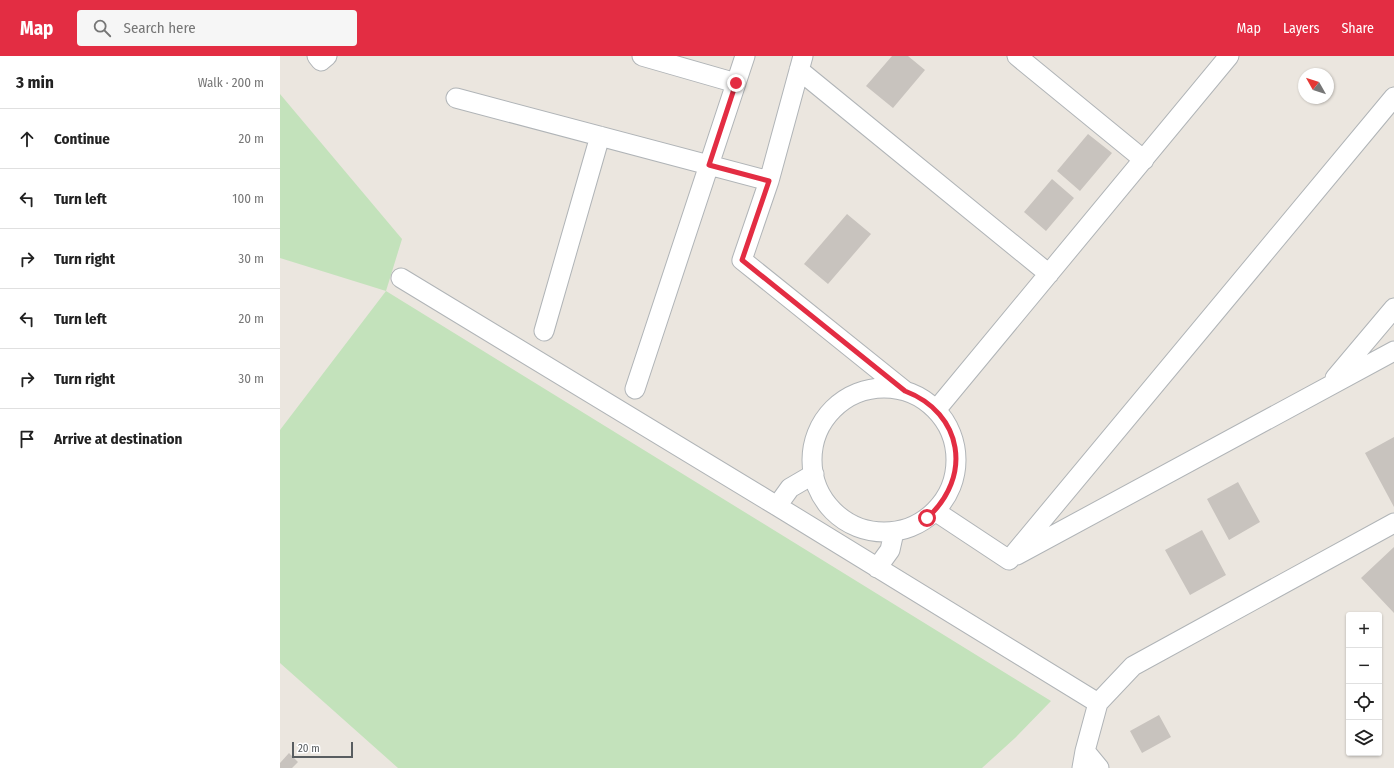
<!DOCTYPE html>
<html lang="en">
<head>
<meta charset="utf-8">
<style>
  :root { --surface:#fff; --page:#f6f6f6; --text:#222; --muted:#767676; --line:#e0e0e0; --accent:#e32d43 }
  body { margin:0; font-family:"Fira Sans Condensed",sans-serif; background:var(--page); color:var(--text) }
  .controls { position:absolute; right:12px; bottom:12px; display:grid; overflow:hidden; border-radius:4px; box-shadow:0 1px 3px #0004 }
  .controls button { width:36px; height:36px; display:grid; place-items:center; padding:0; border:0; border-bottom:1px solid var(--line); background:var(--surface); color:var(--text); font:20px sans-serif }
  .compass { position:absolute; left:1018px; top:12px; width:36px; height:36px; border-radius:50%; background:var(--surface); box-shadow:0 1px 3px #0004; rotate:309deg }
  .scale { position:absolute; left:12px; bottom:10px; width:61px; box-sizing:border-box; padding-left:4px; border:2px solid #585d60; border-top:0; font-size:11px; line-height:14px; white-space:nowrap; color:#585d60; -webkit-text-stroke:3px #fff; paint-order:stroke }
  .stop { position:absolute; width:12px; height:12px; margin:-9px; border:3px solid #e32d43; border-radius:50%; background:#fff }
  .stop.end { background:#e32d43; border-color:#fff; box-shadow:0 1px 4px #0008 }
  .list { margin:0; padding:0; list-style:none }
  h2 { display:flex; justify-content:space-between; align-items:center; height:52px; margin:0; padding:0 16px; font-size:17px }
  h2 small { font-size:13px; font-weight:400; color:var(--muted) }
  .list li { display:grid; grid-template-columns:26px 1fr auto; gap:12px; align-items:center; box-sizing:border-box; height:60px; padding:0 16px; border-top:1px solid var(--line) }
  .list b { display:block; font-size:15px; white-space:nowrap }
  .list em { font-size:13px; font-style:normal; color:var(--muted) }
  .icon { flex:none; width:22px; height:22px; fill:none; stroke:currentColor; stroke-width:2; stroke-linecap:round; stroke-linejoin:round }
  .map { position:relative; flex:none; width:1114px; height:712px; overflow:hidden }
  header { display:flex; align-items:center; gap:24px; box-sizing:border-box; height:56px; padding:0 20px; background:var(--accent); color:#fff }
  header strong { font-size:19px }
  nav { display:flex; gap:22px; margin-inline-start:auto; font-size:14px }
  .search { width:280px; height:36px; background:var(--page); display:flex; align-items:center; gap:10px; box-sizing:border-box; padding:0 14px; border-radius:4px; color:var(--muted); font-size:15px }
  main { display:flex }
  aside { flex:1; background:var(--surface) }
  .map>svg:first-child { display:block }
</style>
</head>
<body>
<header>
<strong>Map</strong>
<div class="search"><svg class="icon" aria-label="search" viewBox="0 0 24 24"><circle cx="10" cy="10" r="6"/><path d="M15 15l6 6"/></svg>Search here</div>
<nav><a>Map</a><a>Layers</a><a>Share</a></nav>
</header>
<main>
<aside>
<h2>3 min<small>Walk · 200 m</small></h2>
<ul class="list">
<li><svg class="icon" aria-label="ahead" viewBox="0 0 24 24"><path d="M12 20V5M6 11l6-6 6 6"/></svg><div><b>Continue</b></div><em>20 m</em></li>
<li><svg class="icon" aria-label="left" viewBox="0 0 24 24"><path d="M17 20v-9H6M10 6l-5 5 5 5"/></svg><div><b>Turn left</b></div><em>100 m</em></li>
<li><svg class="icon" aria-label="right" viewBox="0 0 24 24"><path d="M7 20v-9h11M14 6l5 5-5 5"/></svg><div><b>Turn right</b></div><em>30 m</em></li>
<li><svg class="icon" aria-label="left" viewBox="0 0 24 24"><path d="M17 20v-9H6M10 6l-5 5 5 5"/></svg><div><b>Turn left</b></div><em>20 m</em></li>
<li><svg class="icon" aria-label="right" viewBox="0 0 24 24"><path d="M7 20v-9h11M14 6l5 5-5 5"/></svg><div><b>Turn right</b></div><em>30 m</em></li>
<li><svg class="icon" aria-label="arrive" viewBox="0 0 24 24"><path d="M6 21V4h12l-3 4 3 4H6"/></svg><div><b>Arrive at destination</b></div></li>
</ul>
</aside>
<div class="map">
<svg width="1114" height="712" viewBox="0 0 1114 712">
  <rect width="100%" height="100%" fill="#ebe6df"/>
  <path fill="#c3e2bb" d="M0 38 122 183 106 235 771 645 735 682 702 712H118L0 607V374L106 235 0 202Z"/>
  <path fill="#c8c3be" d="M612 0H628L645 14 613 52 586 30Z
    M808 78 832 97 800 135 777 115Z
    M772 123 794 142 766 175 744 156Z
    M567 158 591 178 548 228 524 208Z
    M1114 381V451L1085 397Z
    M958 426 980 466 949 484 927 443Z
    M922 474 946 519 910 539 885 494Z
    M1114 491V557L1081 522Z
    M879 659 891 681 862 697 850 675Z
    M9 697 18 706 12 712H0V707Z"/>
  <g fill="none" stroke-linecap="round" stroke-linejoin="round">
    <g stroke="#b0b4b7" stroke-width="21">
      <path id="street" d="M37 0 41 5 47 0
        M362 0 456 27
        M523 0 489 125 462 204 625 335
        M737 0 864 104
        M519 14 769 218
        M176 42 489 125
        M121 222 497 450 818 647
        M264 275 320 80
        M1055 322 1114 252
        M532 404a72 72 0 1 1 144 0a72 72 0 1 1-144 0Z
        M355 333 465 0
        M656 354 949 0
        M497 450 510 432 534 418
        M655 455 729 504 1114 41
        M737 499 1114 295
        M597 512 610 494 614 476
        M805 695 819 712
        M802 712 805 695 818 647 853 610 1114 467"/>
    </g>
    <use href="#street" stroke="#fff" stroke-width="19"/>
  </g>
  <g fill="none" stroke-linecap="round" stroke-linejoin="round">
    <path stroke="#e32d43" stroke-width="5" d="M456 27 429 109 489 125 462 204 625 335C683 357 693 421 647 462"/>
  </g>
</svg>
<div class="controls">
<button>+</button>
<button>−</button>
<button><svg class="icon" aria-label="locate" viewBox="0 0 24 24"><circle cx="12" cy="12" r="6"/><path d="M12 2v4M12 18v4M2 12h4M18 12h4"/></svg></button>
<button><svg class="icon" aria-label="layers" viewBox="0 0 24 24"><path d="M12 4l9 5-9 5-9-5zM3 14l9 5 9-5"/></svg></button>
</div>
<svg class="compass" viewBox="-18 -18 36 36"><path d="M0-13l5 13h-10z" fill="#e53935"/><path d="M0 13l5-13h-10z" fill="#767676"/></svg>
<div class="scale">20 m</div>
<div class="stop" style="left:647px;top:462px"></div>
<div class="stop end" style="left:456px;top:27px"></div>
</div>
</main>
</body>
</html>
